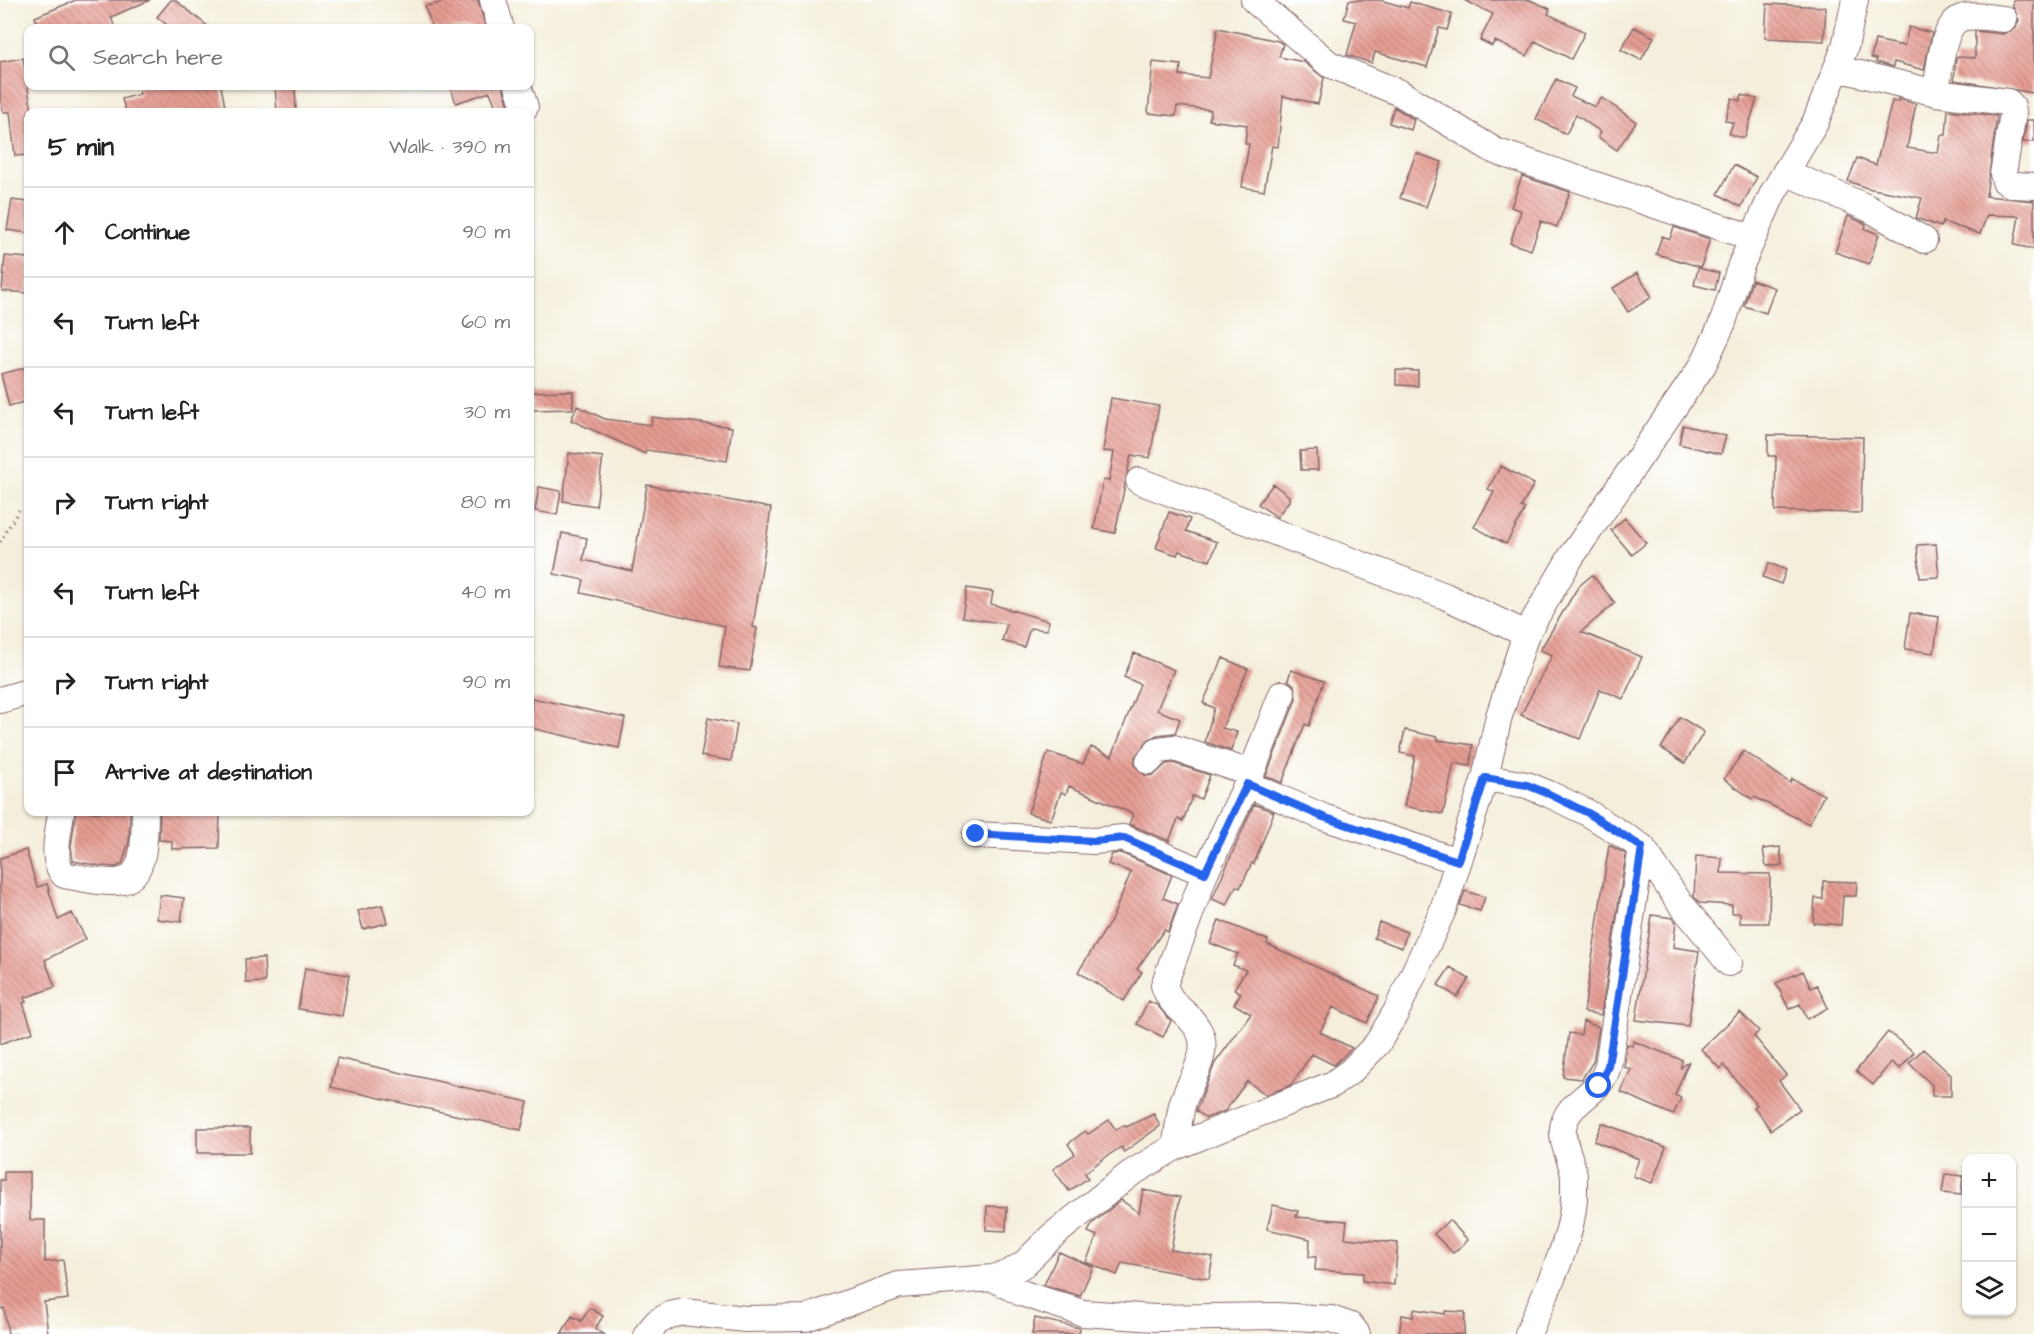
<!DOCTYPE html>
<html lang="en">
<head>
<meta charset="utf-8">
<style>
  :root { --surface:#fff; --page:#f6f6f6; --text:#222; --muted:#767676; --line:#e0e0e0 }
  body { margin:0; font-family:"Architects Daughter",sans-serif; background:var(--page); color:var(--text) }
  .controls { position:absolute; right:18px; bottom:18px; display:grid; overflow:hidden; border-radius:12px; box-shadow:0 2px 4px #0004 }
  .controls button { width:54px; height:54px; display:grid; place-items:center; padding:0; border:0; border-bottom:2px solid var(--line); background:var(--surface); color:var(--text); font:30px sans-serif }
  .stop { position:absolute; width:18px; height:18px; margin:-14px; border:4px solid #2563eb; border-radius:50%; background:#fff }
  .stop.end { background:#2563eb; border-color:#fff; box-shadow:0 2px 6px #0008 }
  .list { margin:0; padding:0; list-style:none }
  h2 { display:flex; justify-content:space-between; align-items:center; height:78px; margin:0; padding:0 24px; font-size:26px }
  h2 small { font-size:20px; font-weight:400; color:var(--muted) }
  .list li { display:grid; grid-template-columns:39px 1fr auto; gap:18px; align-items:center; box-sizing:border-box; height:90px; padding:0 24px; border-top:2px solid var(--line) }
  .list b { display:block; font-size:22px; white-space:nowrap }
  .list em { font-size:20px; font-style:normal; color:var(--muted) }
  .icon { flex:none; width:33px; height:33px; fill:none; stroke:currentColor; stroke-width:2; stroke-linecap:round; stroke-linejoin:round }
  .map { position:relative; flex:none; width:2034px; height:1334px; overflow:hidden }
  .search { position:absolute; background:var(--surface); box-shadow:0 2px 4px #0004; left:24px; top:24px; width:510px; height:66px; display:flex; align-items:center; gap:15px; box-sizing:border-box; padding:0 21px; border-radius:12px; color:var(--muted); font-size:22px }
  .panel { position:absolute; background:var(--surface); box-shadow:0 2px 4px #0004; left:24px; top:108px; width:510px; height:708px; border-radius:12px }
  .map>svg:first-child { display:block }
</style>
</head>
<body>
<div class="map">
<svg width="2034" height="1334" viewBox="0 0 2034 1334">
  <defs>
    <pattern id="building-back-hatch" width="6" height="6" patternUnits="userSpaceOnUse" patternTransform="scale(1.5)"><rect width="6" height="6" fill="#e69d93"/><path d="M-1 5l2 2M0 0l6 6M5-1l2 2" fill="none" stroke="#bc7f78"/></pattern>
  </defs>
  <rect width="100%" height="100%" fill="#fff"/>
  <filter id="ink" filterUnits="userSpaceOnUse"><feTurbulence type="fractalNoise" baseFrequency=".0167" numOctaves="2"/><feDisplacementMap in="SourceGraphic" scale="12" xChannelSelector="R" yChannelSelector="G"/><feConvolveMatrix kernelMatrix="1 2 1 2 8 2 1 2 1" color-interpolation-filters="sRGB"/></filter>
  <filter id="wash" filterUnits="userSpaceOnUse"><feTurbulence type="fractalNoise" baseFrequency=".008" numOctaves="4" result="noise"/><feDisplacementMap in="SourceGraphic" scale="24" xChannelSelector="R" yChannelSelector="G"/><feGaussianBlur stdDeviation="1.35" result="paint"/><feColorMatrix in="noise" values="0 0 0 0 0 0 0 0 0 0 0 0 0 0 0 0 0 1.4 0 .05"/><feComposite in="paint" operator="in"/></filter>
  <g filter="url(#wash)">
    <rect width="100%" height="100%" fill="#f4eedb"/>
    <g id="blocks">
      <path fill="url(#building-back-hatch)" d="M76 0H150L111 17 115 28H39L35 17Z
        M171 0H175L210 28H171L157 17Z
        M440 0H478L486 28H432L425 6 441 3Z
        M1349 0H1380L1408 8 1410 2 1452 14 1447 30 1439 28 1427 67 1375 52 1372 63 1347 55 1356 22 1344 19Z
        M1464 0H1530L1550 9 1548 14 1585 32 1571 59 1535 41 1527 56 1495 41 1492 46 1480 40 1493 14Z
        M2013 0H2034V93L1954 80 1956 57 1975 58V31L2003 34 2016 28 2019 20 2013 7Z
        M1767 4 1826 7 1824 41 1765 38Z
        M1634 27 1654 37 1641 60 1621 50Z
        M1909 27 1932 33 1924 70 1894 62 1893 67 1876 62V59L1871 58 1875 40 1904 46Z
        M1218 28 1278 41 1283 44 1279 57 1304 62 1324 78 1318 104 1283 96 1278 147 1272 146 1264 191 1242 187 1249 144H1245L1247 125 1209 120 1211 110 1177 106 1176 116 1148 113 1153 62 1181 65 1180 75 1208 78Z
        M23 58 32 112H28V155L15 156 10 112H3L0 98V62Z
        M1556 79 1575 88 1571 96 1595 107 1602 98 1636 122 1617 150 1598 137 1601 132 1576 115 1566 134 1536 119Z
        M137 86H221L226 112H126L122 99 140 94Z
        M275 86H295L296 112H277Z
        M450 86H503L510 110 498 112 490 92 456 103Z
        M1742 95 1757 99 1745 137H1739L1729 134 1733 123 1725 120 1732 98 1740 101Z
        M1898 99 1916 104 1907 148 1938 153 1941 135H1946L1948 110 1997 116 1986 196 2034 201V249L2014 245 2019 216 1987 215 1980 234 1943 222 1941 227 1916 218 1922 198 1867 188 1848 181 1857 158 1876 165 1892 101 1898 102Z
        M1394 107 1414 119 1411 130 1389 123Z
        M2027 120H2034V142H2023Z
        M1416 153 1442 162 1426 207 1400 198Z
        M1734 165 1757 177 1741 207 1718 194Z
        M1522 176 1570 192 1557 227 1541 221 1531 250 1510 243 1521 211 1511 207Z
        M12 200 28 202V233L7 230Z
        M1848 216 1866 224 1865 229 1879 234 1869 264 1835 252Z
        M1674 227 1710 239 1701 267 1656 254 1662 236 1670 239Z
        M5 256 28 258V293L2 291Z
        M1698 268 1719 273 1715 290 1694 285Z
        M1637 273 1652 297 1628 312 1613 288Z
        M1752 280 1775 288 1766 313 1744 306Z
        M28 367V401L9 406 1 374Z
        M1396 370 1418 371V386L1396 385Z
        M573 391V409L533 410V402L530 401V392Z
        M1111 398 1159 406 1150 458 1131 455 1115 533 1094 529 1103 480 1109 481 1114 452 1103 451Z
        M577 406 605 419 651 425 652 417 732 427 727 461 646 450 645 454 571 420Z
        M1683 425 1726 436 1721 454 1679 444Z
        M1768 435 1863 437 1861 513 1775 511 1776 456H1768Z
        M1317 450 1318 470H1301L1300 451Z
        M569 453 603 457 596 506 563 501Z
        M1501 466 1534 484 1521 507 1525 509 1506 544 1474 527 1494 492 1488 489Z
        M1273 484 1289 496V501L1277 517 1258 504Z
        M647 485 771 508 753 627 757 628 750 671 719 667 725 626 581 593 584 580 554 574 562 533 587 538 583 560 632 571Z
        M539 487 561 491 557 515 535 511Z
        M1169 512 1190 519 1186 531 1217 542 1210 561 1179 551 1177 555 1156 548Z
        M1625 518 1646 543 1632 555 1611 530Z
        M1936 544 1939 577 1920 578 1917 545Z
        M1769 563 1786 570 1781 584 1763 577Z
        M1592 575 1615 603 1581 632 1642 657 1623 699 1600 689 1580 739 1521 715 1552 655 1540 650 1578 587Z
        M967 588 993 592 991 604 1049 621 1047 630 1030 628 1024 647 1002 641 1007 624 962 617Z
        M1910 613 1939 617 1934 653 1905 649Z
        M1134 653 1174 670 1157 710 1180 719 1175 733 1157 735 1148 740 1135 757V766L1146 776 1154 775 1166 764 1173 763 1210 775 1201 799 1192 796 1183 821 1178 819 1169 841 1129 824 1133 814 1069 786 1066 794 1061 792 1051 820 1028 813 1048 752 1083 764 1091 747 1112 756 1140 684 1124 677Z
        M1223 658 1248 669 1222 728 1237 732 1231 751 1205 742 1214 708 1203 703Z
        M1291 670 1324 681 1309 726 1305 724 1282 783 1266 776 1296 699 1294 685 1288 680Z
        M532 698 625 718 619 748 530 728Z
        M1680 717 1704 732 1685 763 1661 748Z
        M708 718 737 724 731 761 701 756Z
        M1405 730 1438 737V740L1473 745 1470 766 1454 763 1443 814 1404 806 1415 756 1400 753Z
        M1744 751 1790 783 1792 779 1824 795 1809 824 1754 797 1752 799 1724 779Z
        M1254 804 1274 812 1254 864 1252 863 1240 888 1236 886 1227 905 1212 899Z
        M76 812H130L129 842 122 864 116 867 101 866 73 861 71 846Z
        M160 812H220L219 848 172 849V841L159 840Z
        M1609 845 1626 854 1601 1015 1584 1012Z
        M1780 847 1782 865 1766 867 1763 849Z
        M26 850 37 887 47 884 58 920 72 913 86 939 45 960 55 987 24 998 26 1002 23 1003 33 1032 0 1044V858Z
        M1121 853 1172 875 1163 898 1178 904 1168 932 1164 930 1137 969 1142 972 1124 1001 1078 972 1111 921 1131 872 1108 864 1112 854Z
        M1696 856 1722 858 1721 873 1770 874 1769 923H1740V913H1732V905L1700 903 1694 897Z
        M1823 881 1857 882 1856 896H1843L1841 925 1813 923 1815 898 1823 899Z
        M1465 891 1485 897 1480 911 1460 905Z
        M160 895 184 898 181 922 157 919Z
        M382 905 387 923 363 929 358 911Z
        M1652 915 1673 918 1676 922 1673 947 1699 951 1688 1026 1636 1020Z
        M1219 920 1268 940 1267 944 1379 996 1367 1023 1333 1007 1320 1032 1352 1048 1334 1065 1312 1054 1291 1085 1266 1095 1247 1081 1225 1111 1206 1118 1196 1111 1215 1063 1251 1014 1234 1004 1241 993 1234 989 1246 970 1233 965 1238 954 1210 943Z
        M1379 922 1407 932 1402 948 1374 938Z
        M264 958 265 982 246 983 245 959Z
        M1450 967 1469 979 1457 997 1438 985Z
        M305 968 349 975 342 1016 298 1009Z
        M1803 971 1811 988 1817 985 1828 1008 1807 1019 1800 1004 1789 1009 1776 983Z
        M1148 1001 1157 1005 1171 1021 1163 1037 1137 1024Z
        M1740 1012 1759 1031 1754 1036 1786 1075 1779 1081 1800 1109 1771 1130 1754 1107 1757 1105 1724 1065 1720 1069 1701 1049Z
        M1583 1021 1599 1027 1593 1062 1582 1079 1563 1077 1569 1033 1581 1035Z
        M1888 1032 1914 1052 1900 1069 1891 1062 1873 1085 1856 1071Z
        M1633 1041 1682 1060 1681 1068 1689 1061 1675 1095 1681 1098 1673 1115 1621 1092 1631 1069 1624 1067 1627 1044 1633 1046Z
        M1923 1049 1951 1075V1096H1932V1085L1909 1063Z
        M337 1058 528 1102 521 1130 331 1087Z
        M1154 1114 1160 1126 1124 1152 1121 1147 1103 1159 1085 1173 1088 1178 1069 1191 1053 1169 1075 1154 1068 1144 1085 1131 1088 1134 1109 1120 1116 1130 1124 1125 1126 1127Z
        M1602 1123 1666 1147 1652 1183 1633 1176 1639 1159 1594 1141Z
        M197 1128H250V1153H197Z
        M4 1172H30V1220H45V1262L63 1260 68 1299 44 1302 48 1333 8 1334 4 1308 0 1309V1180H4Z
        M1945 1174 1963 1176 1961 1195 1942 1193Z
        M1143 1190 1180 1197 1171 1250 1213 1257 1209 1279 1122 1263 1117 1275 1086 1262 1097 1236 1088 1232 1093 1223 1121 1200 1139 1213Z
        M1273 1205 1298 1211 1296 1217 1347 1221 1345 1238 1398 1243 1394 1285 1362 1281 1363 1273 1315 1270 1316 1257H1309L1310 1239 1267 1229Z
        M987 1206 1007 1207 1006 1231 986 1230Z
        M1449 1220 1468 1240 1453 1253 1434 1234Z
        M1059 1252 1093 1267 1080 1296 1044 1285Z
        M590 1308 603 1316 595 1329 604 1334H561L572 1316 581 1321Z
        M1414 1309 1445 1314V1311L1465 1312 1464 1334H1399L1402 1315 1413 1317Z
        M1035 1318 1080 1328 1079 1334H1032Z"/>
    </g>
  </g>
  <g filter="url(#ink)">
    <use href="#blocks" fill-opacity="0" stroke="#866769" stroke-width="1.5"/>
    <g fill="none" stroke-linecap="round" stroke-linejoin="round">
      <g stroke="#866769" stroke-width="28">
        <path id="minor" d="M493 0 501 28
          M1254 0 1329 64 1400 93 1495 151 1753 238
          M1837 68 1936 93 2008 102 2012 106 2013 113 2003 174 2005 181 2013 185 2034 186
          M518 86 525 107
          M1936 93C1939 75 1941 26 1961 18 1973 14 1991 18 2004 19
          M1785 172 1868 208 1924 240
          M1139 481 1445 596 1526 634
          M0 700 28 692
          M1149 761 1159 750 1174 748 1251 773
          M1485 778 1527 785 1549 794 1588 813 1642 847 1677 899 1729 963
          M1247 784 1323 817 1458 861
          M61 812C59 831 50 860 64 875 81 878 99 883 116 882 148 881 144 833 145 812
          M976 835 1094 841 1123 838 1205 873
          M1175 1147C1178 1133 1179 1118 1182 1105 1188 1083 1210 1056 1200 1033 1190 1011 1171 1009 1164 985L1205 873 1247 784 1282 694
          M993 1278 1021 1293 1083 1313 1155 1318 1276 1316 1331 1319 1351 1326 1357 1334
          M647 1334 657 1322 670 1315 684 1312 745 1319 806 1318 899 1285 993 1278 1009 1273 1024 1264 1052 1236 1130 1174 1175 1147 1333 1084 1351 1071 1377 1044 1396 1012 1443 910 1485 778 1499 716 1526 634 1571 557 1703 365 1723 322 1741 265 1773 193 1815 123 1845 47 1855 0
          M1528 1334C1545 1292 1571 1245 1574 1199 1574 1192 1574 1184 1574 1176 1572 1159 1559 1140 1564 1123 1570 1100 1600 1095 1608 1066L1642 847"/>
      </g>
      <path stroke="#866769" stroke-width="3" stroke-dasharray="1.5 4.5" stroke-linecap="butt" d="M0 542 19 510"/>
      <use href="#minor" stroke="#fff" stroke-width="26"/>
    </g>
  </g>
  <g fill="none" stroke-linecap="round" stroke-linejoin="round" filter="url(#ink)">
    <path stroke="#2563eb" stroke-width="8" d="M976 834 1094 841 1124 838 1205 873 1247 784 1323 817 1458 861 1485 778 1527 785 1549 794 1588 813 1642 847 1608 1066 1599 1086"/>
  </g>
</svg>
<div class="controls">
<button>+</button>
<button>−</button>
<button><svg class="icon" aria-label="layers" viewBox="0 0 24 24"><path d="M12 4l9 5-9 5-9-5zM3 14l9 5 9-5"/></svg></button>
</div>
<div class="stop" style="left:1599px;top:1086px"></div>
<div class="stop end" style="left:976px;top:834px"></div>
<div class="search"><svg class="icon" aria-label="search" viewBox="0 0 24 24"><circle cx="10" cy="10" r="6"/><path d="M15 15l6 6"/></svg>Search here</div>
<section class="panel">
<h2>5 min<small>Walk · 390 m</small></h2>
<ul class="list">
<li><svg class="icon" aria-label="ahead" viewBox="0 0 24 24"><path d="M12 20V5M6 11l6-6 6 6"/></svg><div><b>Continue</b></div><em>90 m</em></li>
<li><svg class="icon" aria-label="left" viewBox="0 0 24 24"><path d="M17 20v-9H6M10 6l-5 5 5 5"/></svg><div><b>Turn left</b></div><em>60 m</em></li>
<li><svg class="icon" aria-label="left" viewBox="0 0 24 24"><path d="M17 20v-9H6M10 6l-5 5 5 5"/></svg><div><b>Turn left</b></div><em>30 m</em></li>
<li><svg class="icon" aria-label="right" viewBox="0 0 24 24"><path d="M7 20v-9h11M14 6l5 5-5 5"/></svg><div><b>Turn right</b></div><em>80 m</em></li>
<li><svg class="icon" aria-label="left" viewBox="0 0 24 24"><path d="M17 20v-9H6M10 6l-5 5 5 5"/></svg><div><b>Turn left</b></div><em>40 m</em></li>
<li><svg class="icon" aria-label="right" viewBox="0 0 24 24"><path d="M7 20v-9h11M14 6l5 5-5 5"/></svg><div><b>Turn right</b></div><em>90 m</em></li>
<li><svg class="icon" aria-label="arrive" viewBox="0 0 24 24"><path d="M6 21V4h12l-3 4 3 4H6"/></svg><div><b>Arrive at destination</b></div></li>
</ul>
</section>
</div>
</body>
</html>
